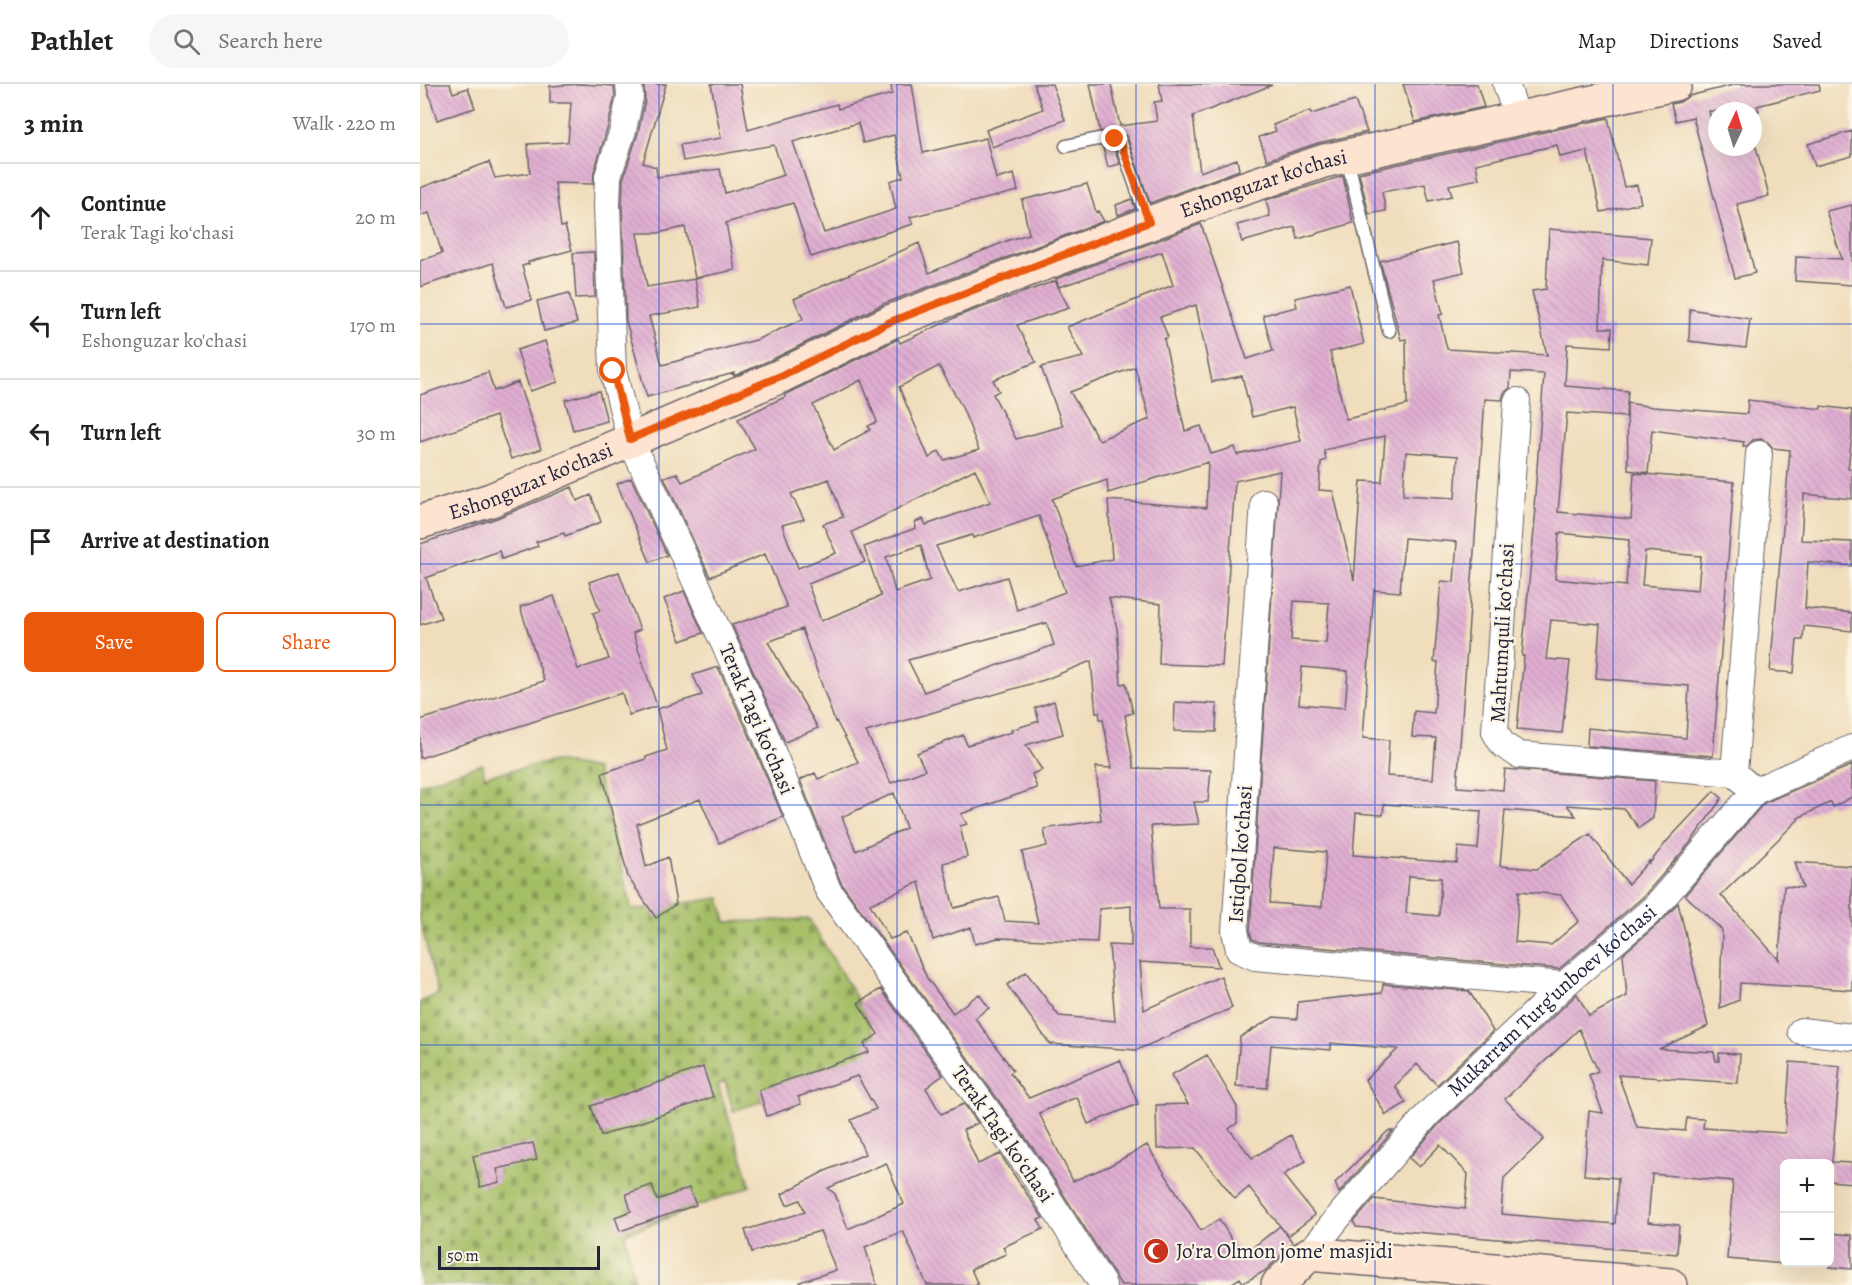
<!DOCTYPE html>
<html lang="en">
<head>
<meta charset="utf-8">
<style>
  :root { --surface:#fff; --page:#f6f6f6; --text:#222; --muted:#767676; --line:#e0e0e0; --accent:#ea580c }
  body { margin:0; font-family:Alegreya,serif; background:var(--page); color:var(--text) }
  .controls { position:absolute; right:18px; bottom:18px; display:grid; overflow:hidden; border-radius:9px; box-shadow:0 6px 24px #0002 }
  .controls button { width:54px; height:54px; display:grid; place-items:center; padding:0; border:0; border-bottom:2px solid var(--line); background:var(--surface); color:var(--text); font:30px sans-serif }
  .compass { position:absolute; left:1288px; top:18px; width:54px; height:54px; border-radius:50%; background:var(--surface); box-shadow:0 6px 24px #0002; rotate:4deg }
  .scale { position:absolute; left:18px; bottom:15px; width:162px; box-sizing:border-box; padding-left:6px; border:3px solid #22223b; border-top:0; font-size:16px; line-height:21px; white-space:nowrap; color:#22223b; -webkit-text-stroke:4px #fcf5e5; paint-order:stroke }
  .stop { position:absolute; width:18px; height:18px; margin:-14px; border:4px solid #ea580c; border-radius:50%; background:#fff }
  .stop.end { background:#ea580c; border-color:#fff; box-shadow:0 2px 6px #0008 }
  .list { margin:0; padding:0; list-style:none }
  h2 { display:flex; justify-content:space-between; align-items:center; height:78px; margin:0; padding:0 24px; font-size:26px }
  h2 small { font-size:20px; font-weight:400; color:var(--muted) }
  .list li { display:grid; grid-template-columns:39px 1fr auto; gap:18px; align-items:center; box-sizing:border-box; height:108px; padding:0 24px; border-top:2px solid var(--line) }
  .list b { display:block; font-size:22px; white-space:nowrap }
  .list p { margin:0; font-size:20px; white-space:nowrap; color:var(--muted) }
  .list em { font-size:20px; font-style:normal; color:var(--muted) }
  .actions { display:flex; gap:12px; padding:18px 24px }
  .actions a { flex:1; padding:14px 0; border:2px solid var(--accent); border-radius:9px; text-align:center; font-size:21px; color:var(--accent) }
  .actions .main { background:var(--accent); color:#fff }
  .icon { flex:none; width:33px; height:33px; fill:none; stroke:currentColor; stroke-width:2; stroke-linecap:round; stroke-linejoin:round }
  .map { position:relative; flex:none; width:1432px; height:1201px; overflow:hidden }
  header { display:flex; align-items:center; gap:36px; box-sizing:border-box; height:84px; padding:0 30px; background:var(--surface); border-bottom:2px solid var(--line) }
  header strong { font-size:28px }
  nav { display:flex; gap:33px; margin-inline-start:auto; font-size:21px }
  .search { width:420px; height:54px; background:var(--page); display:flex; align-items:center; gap:15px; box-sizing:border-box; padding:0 21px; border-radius:33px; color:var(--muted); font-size:22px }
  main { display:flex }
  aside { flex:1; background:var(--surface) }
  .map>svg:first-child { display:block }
</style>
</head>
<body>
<header>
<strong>Pathlet</strong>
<div class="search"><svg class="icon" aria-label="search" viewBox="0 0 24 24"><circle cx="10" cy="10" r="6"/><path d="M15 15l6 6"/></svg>Search here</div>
<nav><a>Map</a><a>Directions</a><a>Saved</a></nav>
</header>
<main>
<aside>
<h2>3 min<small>Walk · 220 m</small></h2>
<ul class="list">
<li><svg class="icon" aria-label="ahead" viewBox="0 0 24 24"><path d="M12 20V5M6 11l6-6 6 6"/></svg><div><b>Continue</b><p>Terak Tagi koʻchasi</p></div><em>20 m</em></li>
<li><svg class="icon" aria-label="left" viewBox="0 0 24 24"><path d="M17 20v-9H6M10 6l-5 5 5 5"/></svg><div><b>Turn left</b><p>Eshonguzar ko'chasi</p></div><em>170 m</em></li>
<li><svg class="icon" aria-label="left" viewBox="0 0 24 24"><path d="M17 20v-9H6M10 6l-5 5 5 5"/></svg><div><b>Turn left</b></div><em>30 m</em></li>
<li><svg class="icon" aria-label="arrive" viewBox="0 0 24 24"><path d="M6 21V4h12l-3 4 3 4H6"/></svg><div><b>Arrive at destination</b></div></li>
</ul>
<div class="actions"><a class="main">Save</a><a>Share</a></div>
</aside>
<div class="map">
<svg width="1432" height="1201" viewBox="0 0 1432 1201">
  <defs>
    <pattern id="cemetery-stones" width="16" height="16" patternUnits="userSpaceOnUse" patternTransform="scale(1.5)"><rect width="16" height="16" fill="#a4be65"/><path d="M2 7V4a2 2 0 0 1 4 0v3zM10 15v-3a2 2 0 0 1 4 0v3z" fill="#859a54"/></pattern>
    <pattern id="building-back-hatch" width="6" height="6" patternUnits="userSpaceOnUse" patternTransform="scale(1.5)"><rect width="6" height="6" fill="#e0aed2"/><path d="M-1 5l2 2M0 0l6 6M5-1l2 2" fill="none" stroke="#c095b5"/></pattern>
  </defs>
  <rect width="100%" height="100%" fill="#fcf5e5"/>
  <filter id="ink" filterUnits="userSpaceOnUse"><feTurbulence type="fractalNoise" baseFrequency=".0167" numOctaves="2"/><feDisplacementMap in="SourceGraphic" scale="12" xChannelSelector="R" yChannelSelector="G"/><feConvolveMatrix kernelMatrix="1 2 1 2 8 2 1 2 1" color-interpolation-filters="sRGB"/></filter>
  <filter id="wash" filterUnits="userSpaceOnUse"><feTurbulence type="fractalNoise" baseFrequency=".008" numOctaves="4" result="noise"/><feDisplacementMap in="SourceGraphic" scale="24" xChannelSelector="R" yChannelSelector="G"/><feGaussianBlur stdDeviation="1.35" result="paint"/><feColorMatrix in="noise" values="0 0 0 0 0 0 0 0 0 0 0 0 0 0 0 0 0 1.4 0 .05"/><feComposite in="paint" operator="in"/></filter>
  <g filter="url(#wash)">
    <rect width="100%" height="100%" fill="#f0ddbc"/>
    <path fill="url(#cemetery-stones)" stroke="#637050" stroke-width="1.5" d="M135 677 176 685 212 826 300 814 306 838 389 835 440 920 466 976 313 1027 305 997 298 1001 331 1102 205 1150 215 1201H0V918L18 910 0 836V700L63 680 64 692Z"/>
    <g id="blocks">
      <path fill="url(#building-back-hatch)" fill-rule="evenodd" d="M6 0H30L33 9 48 4 55 24 17 36Z
        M161 0 194 2 195 12 188 42 174 88 173 100 135 99 141 143 145 142 152 166 108 178 109 180 102 182 112 216 86 223 73 179 0 203V177L22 169 9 129 0 132V104L69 78 75 94 110 89 108 60 148 58 151 19H130V2Z
        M224 0H246L223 79 236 83 237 93 300 85 305 109 364 91 354 61 263 77 260 61 301 54 291 0H320L328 46 417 20 418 25 472 10 471 0H492L503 69 566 54 576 95 594 90 598 107 490 133 493 140 391 173 373 119 306 139 315 186 275 194 265 143 238 149H217L227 203 275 195 280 223 229 232 242 281 336 256 383 235 374 215 499 159 509 189 589 156 609 150 602 116 667 100 676 128 678 127 684 137 463 220 355 274 314 292V289L227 313 206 237 202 121 203 95 218 49 225 16ZM438 39 443 59 474 51 483 93 470 97 476 125 404 149 373 58Z
        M614 0H632L645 36 572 63 566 46 623 25Z
        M670 0H691L700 42 737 37 734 18 742 17 739 0 852 1 773 32 780 88 817 75 819 86 730 119 707 53 701 48 680 47Z
        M983 0H1057L1064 23 995 38Z
        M1317 0H1399L1400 6 1337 22 1339 27H1289L1297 63H1336L1349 112 1317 120 1335 189 1315 194 1273 33 1256 37 1251 20 1260 18 1269 12Z
        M935 17 947 48 898 59 847 76 839 53 856 47 853 41 890 27 891 30Z
        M1188 34 1204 103 1217 101 1221 119 1181 128 1167 67 1140 73 1137 61 1056 80 1059 95 1029 101 1032 112 1009 117 1005 100 962 108 966 127 949 130 939 89Z
        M1432 47V72L1395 82 1388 60Z
        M683 64H694L700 80 688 83Z
        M923 92 933 139 878 155 875 143 822 158 817 141 850 132 846 116Z
        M712 115 715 125 698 131 696 121Z
        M1432 121V201L1375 197 1376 173 1422 175 1406 127Z
        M781 140 827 275 853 267 843 231 877 223 875 214 930 201 944 260 910 268 926 335 987 321 986 255 981 256 960 177 1037 158 1044 188 1014 195 1023 230 1019 231 1027 265 1127 271 1112 207 1126 205 1129 145 1231 154 1228 181 1182 176 1180 244H1192L1191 263 1147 260 1145 302 1208 307 1206 333 1147 329 1138 428 1211 435 1214 389 1314 398 1293 672 1167 662 1168 644 1266 654 1269 602 1176 594 1180 540 1131 536 1126 575 1150 577 1142 649 1097 645 1104 572H1102L1116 425 1114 424 1124 290 1091 288 1090 304 1084 309 1082 316 1065 315 1037 703 1083 706 1085 685 1235 697 1233 734 1219 744 1204 725 1147 721 1156 732 1085 726 1080 782 1117 785 1170 750 1208 800 1230 776 1229 780 1247 757 1294 707 1302 714 1270 759 1223 813 1139 885 839 858 832 855 830 846 860 387 815 397 802 582 739 580 741 520 689 514 697 544 701 600 706 599 713 629 705 631 714 684 791 686 788 718H774L779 740 731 742 739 825H770V863H792L799 883 720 878 724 926 801 892 812 924 717 966 630 960 587 901 606 888 639 932 695 937 689 861 711 862V822L679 825 677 858 578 854 555 860 551 843 513 856 499 798 450 820 470 855 487 849 507 894 533 929 559 910 569 924 555 934 593 986 590 989 609 1014 700 976 718 1020 668 1040 657 1013 619 1029 653 1097 689 1082 727 1061 781 1147 799 1135 822 1172 860 1142 873 1159 845 1187 823 1199 820 1194 809 1201H701L623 1078 421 799 380 696 395 689 398 695 438 678 416 637 415 638 382 545 348 558 398 644 365 658 312 541 367 523 345 470 290 493 244 393 257 389 262 398 335 365 318 335 365 313 364 311 478 255 480 259 541 231 635 197 649 224 597 241 616 278 573 296 579 307 573 310 596 355 643 342 621 283 663 273 647 243 753 201 742 168 639 203 636 195ZM776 221 792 298 822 292 832 333 873 323 881 357 817 371 815 363 791 370 781 342 765 347 744 255 748 253 740 233ZM519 282 542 323 559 366 524 376 519 367 509 374 479 303ZM715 283 730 335 679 356 650 308ZM441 296 457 338 448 342 450 346 414 366 393 321ZM965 352 962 398 941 397 934 496 913 407 899 406 901 378 906 376 904 366ZM986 368 1038 372 1035 414 983 411ZM788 378 786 424 688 416 692 475 656 482 632 415 687 396 688 409ZM555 385 570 418 506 441 503 435 495 438 496 444 444 463 461 512 401 537 388 500 445 478 432 448ZM409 395 423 433 403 440 416 469 378 484 362 441 384 435 371 410ZM619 432 645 508 597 526 587 493 538 508 516 462 552 451 553 454ZM1139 449 1209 456 1206 502 1135 495ZM984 454 1037 458 1034 498 1021 497 1014 578H1018L1014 629 994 627 992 653 1016 654 1013 695 967 692 969 656 943 654 954 506 980 508ZM501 461 510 496 475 508 466 473ZM1225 467 1281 472 1278 506 1222 501ZM874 517 909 519 906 559 871 556ZM627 539 634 561 504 608 488 576ZM671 577 676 629 679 628 680 635H683L692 684 676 683 681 736 624 745 627 762 602 768 618 839 585 837 579 813 534 824 523 779 547 773 540 742 547 740 541 730 617 704 612 690 622 686 606 661 643 650 634 617 615 624 619 637 591 646 592 648 547 661 543 651 497 669 505 686 471 699 446 648 624 596ZM882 583 928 587 925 624 879 620ZM474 709 486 744 436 767 422 733ZM964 720 1061 727 1058 765 1038 763 1037 779 933 771 936 729 963 731ZM854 764 906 768 902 823 850 819ZM989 792 1021 794 1019 832 986 829ZM1099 807 1141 811 1159 837 1131 861 1095 858Z
        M174 168 175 213 156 214 153 169Z
        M149 209 157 239 124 247 117 217Z
        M1270 225 1330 235 1326 264 1269 257Z
        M125 257 138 298 110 307 97 266Z
        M68 288 74 307 98 298 121 365 91 375 76 332 0 358V311Z
        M179 307 187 337 153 346 145 316Z
        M1328 316 1401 325V322L1432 326V351L1428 385H1432V415L1384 410 1381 456 1432 458V482L1388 478 1385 524 1432 529V547L1384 542 1383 556H1377L1374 589 1350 587 1370 366 1353 364 1348 358 1341 355 1333 356 1327 362H1323L1324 358 1232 346 1228 389 1208 386 1207 319 1233 323 1327 330Z
        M211 394 247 471 230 478 197 400Z
        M152 403 157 417 171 411 181 438 145 452 144 449 116 458 118 462 82 475 79 467 6 494 21 534 0 541V460L77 434Z
        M199 488 220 546 213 549 237 622 209 631 202 609 0 674V636L124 597 100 523 134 512 158 585 189 575 173 529 180 527 169 498Z
        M264 507 283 549 261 557 244 515Z
        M298 583 328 648 363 733 299 759 280 715 217 740 226 783 248 773 256 820 236 834 208 793 182 689 226 675V673L247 666 237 625 282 611 273 591Z
        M755 618 797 620 796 648 754 647Z
        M1432 681V713L1413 723 1411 718 1378 734V736L1301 811 1359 876 1364 802 1383 804 1375 778 1432 782V906L1320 899 1319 916 1300 924 1302 846 1265 811 1344 719Z
        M1258 819 1288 942 1239 965 1294 968 1296 977H1299V969L1320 970 1318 999 1198 991 1217 1043 1265 1047 1267 1034 1284 1035 1283 1044 1365 1049 1370 978 1420 982 1412 1078 1432 1079V1099L1410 1097V1080H1365V1180L1307 1175 1313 1097 1232 1090 1228 1138 1259 1141 1257 1170 936 1143 934 1138 954 1115 1045 1125 1048 1090 1020 1061 999 1083 989 1074 1020 1039 1157 910 1169 932 1207 912 1203 870 1244 835ZM1159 945 1178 987 1169 991 1183 1029 1169 1027 1164 1091 1198 1094 1195 1140 1081 1130 1084 1094 1124 1055 1085 1015Z
        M963 900 1049 907 1073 947 1017 1001 997 980 975 1002 986 1019 966 1031 945 996 978 965 911 959V966L851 961 847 1004 816 1002 820 953 854 933 877 935 878 918 962 909Z
        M461 905 523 991 506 1004 521 1030 544 1020 558 1039 543 1046 558 1080 580 1070 623 1134 618 1136 623 1145 583 1163 586 1170 551 1185 558 1201H507L483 1147 445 1163 457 1201H381L380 1198 416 1186 400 1147 332 1168 325 1146 385 1128 380 1116 367 1121 362 1110 403 1088 445 1070 431 1036 456 1025 437 992 378 1013 381 1020 347 1032 339 1006 449 968 444 960 458 950 438 919ZM466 1079 484 1120 428 1145 415 1110 408 1104Z
        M787 971 817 1023V1039L809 1045 832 1074 871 1051 886 1077 863 1091 895 1131 868 1152 829 1103 815 1115 775 1064 737 1065 736 1021 768 1020 751 991Z
        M283 983 293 1013 181 1052 171 1022Z
        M968 1047H973L919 1109 915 1099Z
        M113 1059 117 1076 77 1085 80 1098 60 1103 53 1072Z
        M232 1101 237 1116 269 1104 276 1121 200 1147 195 1133 211 1127 206 1110Z
        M1410 1149 1432 1151V1185L1410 1183Z"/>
    </g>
  </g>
  <g filter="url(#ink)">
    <use href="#blocks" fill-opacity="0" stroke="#6a6368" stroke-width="1.5"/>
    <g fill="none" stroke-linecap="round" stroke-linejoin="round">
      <g stroke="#6a6368" stroke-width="15">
        <path id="lane" d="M646 62 678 55 700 56 728 137
          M927 74 969 247"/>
      </g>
      <g stroke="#6a6368" stroke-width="28">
        <g id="street">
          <path d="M209 0 210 13 203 46 188 92 187 121 193 287 210 355 342 642 408 806 611 1087 683 1201"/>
          <path d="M1086 0 1098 35"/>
          <path d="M1097 317 1075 648 1083 661 1099 671 1314 689 1335 707"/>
          <path d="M844 418 815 847 819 866 835 873 1144 901"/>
          <path d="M1314 689 1339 370"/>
          <path d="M1381 947 1432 953"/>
          <path id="s1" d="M889 1170 921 1130 1009 1029 1144 901 1234 824 1335 707 1432 664"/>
        </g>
      </g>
      <g stroke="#6a6368" stroke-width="36">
        <g id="secondary">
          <path id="s2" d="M0 438 71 416 363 291 470 238 807 110 904 77 1255 0"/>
          <path d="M858 1201 889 1170 1250 1201"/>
        </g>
      </g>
      <use href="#lane" stroke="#fff" stroke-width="12"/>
      <use href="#street" stroke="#fff" stroke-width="26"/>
      <use href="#secondary" stroke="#fde4d1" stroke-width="33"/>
    </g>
  </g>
  <g fill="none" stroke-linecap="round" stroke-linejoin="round" filter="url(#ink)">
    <path stroke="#ea580c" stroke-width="8" d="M193 287 210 355 363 291 470 238 729 138 700 56 695 55"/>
  </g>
  <path fill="none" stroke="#1d4ed8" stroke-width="1.5" stroke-opacity="0.55" d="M239 0V1201M477 0V1201M716 0V1201M955 0V1201M1193 0V1201M0 240H1432M0 480H1432M0 721H1432M0 961H1432"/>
  <defs>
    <g id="mosque-disc" transform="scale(1.35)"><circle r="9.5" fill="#c8321e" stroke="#fcf5e5"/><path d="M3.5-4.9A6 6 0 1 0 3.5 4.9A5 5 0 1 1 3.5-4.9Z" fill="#fff"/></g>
  </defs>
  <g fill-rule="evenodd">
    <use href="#mosque-disc" x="736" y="1167"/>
  </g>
  <g text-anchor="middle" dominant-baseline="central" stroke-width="4.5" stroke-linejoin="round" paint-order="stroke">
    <g font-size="21" fill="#22223b" stroke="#fcf5e5">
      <text stroke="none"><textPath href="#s2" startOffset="910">Eshonguzar ko'chasi</textPath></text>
      <text stroke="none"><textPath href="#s2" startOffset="118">Eshonguzar ko'chasi</textPath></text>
      <text transform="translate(1082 549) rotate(-87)">Mahtumquli koʻchasi</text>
      <text transform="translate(337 635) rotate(67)">Terak Tagi koʻchasi</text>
      <text transform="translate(820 770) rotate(-86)">Istiqbol koʻchasi</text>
      <text stroke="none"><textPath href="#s1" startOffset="352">Mukarram Turg'unboev ko'chasi</textPath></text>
      <text transform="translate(583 1050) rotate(55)">Terak Tagi koʻchasi</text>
    </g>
    <g font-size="21" fill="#22223b" stroke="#fcf5e5" text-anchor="start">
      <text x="756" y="1167">Jo'ra Olmon jome' masjidi</text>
    </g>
  </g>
</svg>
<div class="controls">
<button>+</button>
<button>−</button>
</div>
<svg class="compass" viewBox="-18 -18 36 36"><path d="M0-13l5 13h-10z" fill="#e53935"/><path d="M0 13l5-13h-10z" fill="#767676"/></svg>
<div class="scale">50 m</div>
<div class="stop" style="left:193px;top:287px"></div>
<div class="stop end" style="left:695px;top:55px"></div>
</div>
</main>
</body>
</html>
